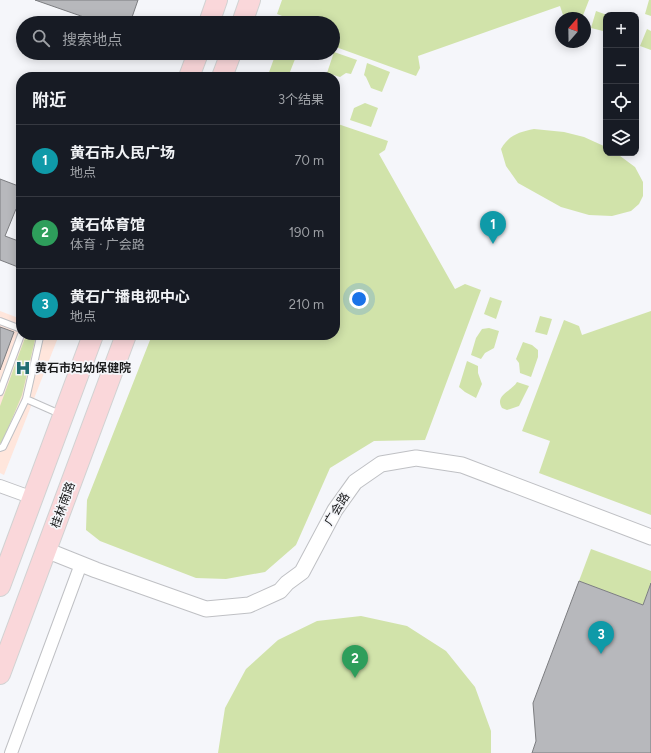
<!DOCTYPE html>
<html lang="zh">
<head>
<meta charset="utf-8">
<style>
  :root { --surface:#171b24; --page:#20242c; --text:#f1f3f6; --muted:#9ea1a6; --line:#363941; --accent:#93b6ba }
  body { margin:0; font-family:Figtree,"Noto Sans SC",sans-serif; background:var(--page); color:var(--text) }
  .controls { position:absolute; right:12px; top:12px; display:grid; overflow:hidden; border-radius:8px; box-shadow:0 2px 10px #0003 }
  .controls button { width:36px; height:36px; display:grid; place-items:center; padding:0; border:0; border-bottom:1px solid var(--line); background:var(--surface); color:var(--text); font:20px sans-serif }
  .compass { position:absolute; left:555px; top:12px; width:36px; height:36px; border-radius:50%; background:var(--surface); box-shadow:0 2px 10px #0003; rotate:20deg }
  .you { position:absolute; left:359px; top:299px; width:14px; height:14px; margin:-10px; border:3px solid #fff; border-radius:50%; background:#1a73e8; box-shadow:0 0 0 6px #1a73e833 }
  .badge { display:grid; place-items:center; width:26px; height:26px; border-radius:50%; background:var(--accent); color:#fff; font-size:13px; font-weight:700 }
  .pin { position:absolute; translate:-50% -33px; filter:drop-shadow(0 1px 2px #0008) }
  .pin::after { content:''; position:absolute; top:21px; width:14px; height:12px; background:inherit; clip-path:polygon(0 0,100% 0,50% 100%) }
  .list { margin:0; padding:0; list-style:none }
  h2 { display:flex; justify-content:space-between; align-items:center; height:52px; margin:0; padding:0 16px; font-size:17px }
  h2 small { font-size:13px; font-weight:400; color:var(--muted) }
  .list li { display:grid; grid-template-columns:26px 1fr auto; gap:12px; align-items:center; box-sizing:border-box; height:72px; padding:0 16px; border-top:1px solid var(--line) }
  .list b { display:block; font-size:15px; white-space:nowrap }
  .list p { margin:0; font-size:13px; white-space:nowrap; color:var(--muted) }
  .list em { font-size:13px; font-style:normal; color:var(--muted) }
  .icon { flex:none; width:22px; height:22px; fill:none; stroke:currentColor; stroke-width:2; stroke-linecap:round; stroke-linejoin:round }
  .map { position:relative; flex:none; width:651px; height:753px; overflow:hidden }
  .search { position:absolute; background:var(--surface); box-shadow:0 2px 10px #0003; left:16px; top:16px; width:324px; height:44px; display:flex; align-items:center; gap:10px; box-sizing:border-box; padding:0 14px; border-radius:22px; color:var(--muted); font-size:15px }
  .panel { position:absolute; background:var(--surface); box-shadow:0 2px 10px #0003; left:16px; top:72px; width:324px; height:268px; border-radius:16px }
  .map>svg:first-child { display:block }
</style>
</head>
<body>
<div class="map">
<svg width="651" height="753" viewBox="0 0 651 753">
  <rect width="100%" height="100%" fill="#f5f6fa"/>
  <path fill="#ffe6dc" d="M0 311 21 319V335H59L4 475 0 473Z"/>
  <path fill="#d1e3aa" d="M282 0H589L582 18H564L560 6 418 56 420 68 416 76 333 46 334 36 333 35V23H300L277 14Z
    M649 0H651V16L645 14Z
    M596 11 607 15 603 31 591 28Z
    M647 29 651 31V50L640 46Z
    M334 52 357 60 351 74 346 73 340 77 327 73Z
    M276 53 297 54 288 77H274L268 75Z
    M367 63 390 72 382 92 371 88 366 77 364 75Z
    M365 103 378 108 371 127 350 120 354 108Z
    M335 123 388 141 385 150 379 154 455 289 465 284 481 290 425 440 374 441 330 468 296 545 265 572 226 579 196 578 100 541 86 530 87 500 152 335H335Z
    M534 129 564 132 584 137 606 147V153H616L635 167 643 182V196L639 204 631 211 612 216 589 215 561 207 518 183 506 166 501 149C509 135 519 132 534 129Z
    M490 297 502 301 496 319 484 314Z
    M651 311V515L539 473 550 441 522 431 564 320 579 326 582 335Z
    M540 316 552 319 547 335 535 332Z
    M489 328 499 331 494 348 485 353 481 359 471 355 476 338 482 329Z
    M26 335 35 340 22 395 2 443H0V406Z
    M523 342 532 345 538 350V357L531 377 520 373 519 363 516 359Z
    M467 361 478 366V373L482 384 476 398 465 392 459 387Z
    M517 382 529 386 519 406 507 410 502 408C494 395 512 391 517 382Z
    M591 549 651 571V583L643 605 579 581Z
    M361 616 407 626 446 651 475 687 491 731V753H218L225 708 246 669 278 640 317 621Z"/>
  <path fill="#b7b8bc" stroke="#7c7d80" d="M35 0H138L130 23H101Z
    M0 179 21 187V211L16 209 5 236 21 242V260L18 267 0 260Z
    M0 327 14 332 0 370Z
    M579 581 643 605 651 583V753H532L536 741 533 703Z"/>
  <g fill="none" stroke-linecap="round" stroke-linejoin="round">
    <g stroke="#bfc0c4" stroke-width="8">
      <path id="service" d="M0 321 21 329
        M0 392 21 335
        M26 399 60 414
        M0 448 3 447 26 399 40 337 36 335"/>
    </g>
    <g stroke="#bfc0c4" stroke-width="14">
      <path id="minor" d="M0 486 33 498
        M11 753 81 564"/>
    </g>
    <g stroke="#bfc0c4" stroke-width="17">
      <path id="tertiary" d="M46 550 96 570 206 609 249 605 280 591 287 583 302 572 335 510 355 482 381 464 416 458 462 465 651 537"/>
    </g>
    <g stroke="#d1d2d2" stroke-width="22">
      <path id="primary" d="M209 23 217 0
        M242 23 250 0
        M189 77 198 53
        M222 77 231 53
        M0 586 93 335
        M0 674 126 335"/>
    </g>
    <use href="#service" stroke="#fff" stroke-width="6"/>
    <use href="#minor" stroke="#fff" stroke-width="12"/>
    <use href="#tertiary" stroke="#fff" stroke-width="15"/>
    <use href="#primary" stroke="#fad7da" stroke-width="20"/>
  </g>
  <defs>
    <g id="hospital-bare" transform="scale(1.2)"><path d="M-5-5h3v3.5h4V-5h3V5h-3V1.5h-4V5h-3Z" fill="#206c71" stroke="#f5f6fa" stroke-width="2.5" paint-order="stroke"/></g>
  </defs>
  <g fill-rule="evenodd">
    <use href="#hospital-bare" x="23" y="368"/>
  </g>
  <g text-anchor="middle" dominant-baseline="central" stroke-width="3.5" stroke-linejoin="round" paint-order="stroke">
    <g font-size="12" font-weight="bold" fill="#1b1c1d" stroke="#f5f6fa" text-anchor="start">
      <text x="35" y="368">黄石市妇幼保健院</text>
    </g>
    <g font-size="12" fill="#1b1c1d" stroke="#f5f6fa">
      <text transform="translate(63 505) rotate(-70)">桂林南路</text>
      <text transform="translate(337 509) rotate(-58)">广会路</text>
    </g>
  </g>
</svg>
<div class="controls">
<button>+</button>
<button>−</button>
<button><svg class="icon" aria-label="locate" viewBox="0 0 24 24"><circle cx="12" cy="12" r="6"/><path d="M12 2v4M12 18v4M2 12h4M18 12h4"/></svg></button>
<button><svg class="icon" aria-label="layers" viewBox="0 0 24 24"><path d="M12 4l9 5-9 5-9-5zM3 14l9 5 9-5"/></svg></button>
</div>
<svg class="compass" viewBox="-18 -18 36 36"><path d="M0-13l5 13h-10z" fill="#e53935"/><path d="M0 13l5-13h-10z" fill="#9ea1a6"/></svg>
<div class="you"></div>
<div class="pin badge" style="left:493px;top:244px;background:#0f9aa8">1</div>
<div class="pin badge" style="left:355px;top:678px;background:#2e9e5b">2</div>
<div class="pin badge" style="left:601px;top:654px;background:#0f9aa8">3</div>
<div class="search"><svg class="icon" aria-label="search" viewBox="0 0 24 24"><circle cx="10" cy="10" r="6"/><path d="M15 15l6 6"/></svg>搜索地点</div>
<section class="panel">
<h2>附近<small>3个结果</small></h2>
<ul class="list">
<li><span class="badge" style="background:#0f9aa8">1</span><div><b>黄石市人民广场</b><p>地点</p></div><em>70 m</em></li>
<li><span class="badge" style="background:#2e9e5b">2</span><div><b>黄石体育馆</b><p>体育 · 广会路</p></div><em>190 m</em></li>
<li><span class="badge" style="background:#0f9aa8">3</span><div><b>黄石广播电视中心</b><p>地点</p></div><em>210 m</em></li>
</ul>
</section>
</div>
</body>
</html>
